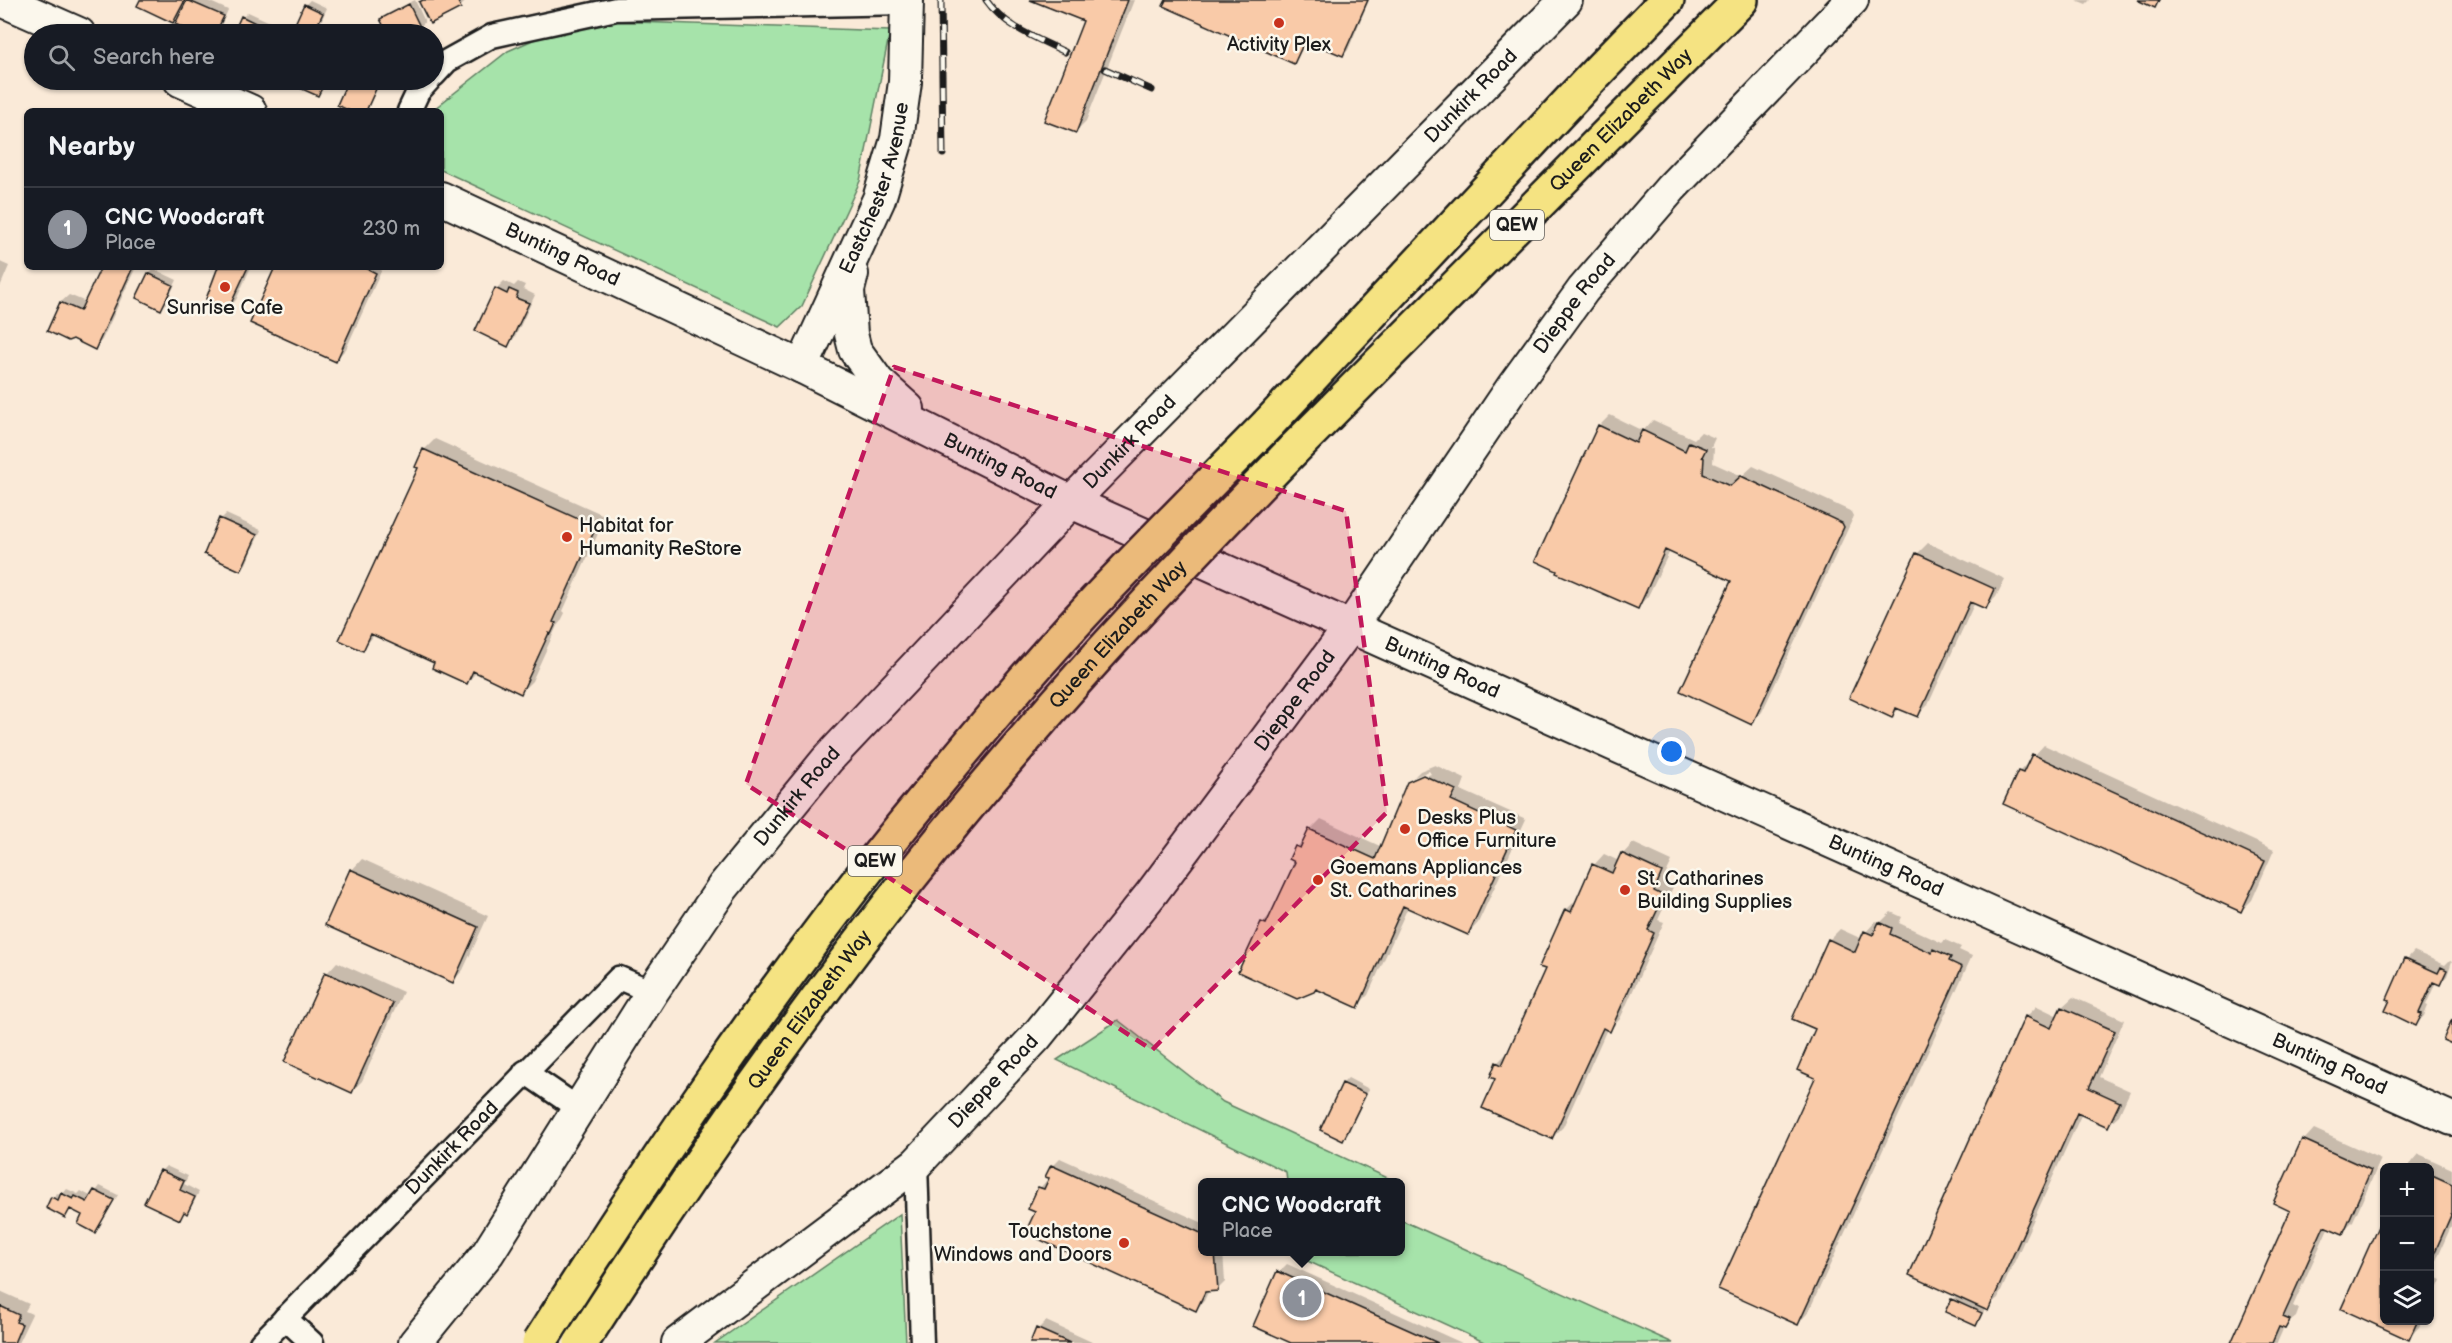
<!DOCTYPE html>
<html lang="en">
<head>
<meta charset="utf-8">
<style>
  :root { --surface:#171b24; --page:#242831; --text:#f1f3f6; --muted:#9ea1a6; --line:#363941; --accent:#8c9099 }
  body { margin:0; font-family:"Balsamiq Sans",sans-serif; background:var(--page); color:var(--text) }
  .controls { position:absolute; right:18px; bottom:18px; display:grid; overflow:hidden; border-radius:9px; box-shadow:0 2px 4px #0004 }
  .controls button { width:54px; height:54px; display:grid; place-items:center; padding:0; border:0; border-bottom:2px solid var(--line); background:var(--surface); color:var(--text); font:30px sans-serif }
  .you { position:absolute; left:1672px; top:752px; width:21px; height:21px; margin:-15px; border:4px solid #fff; border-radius:50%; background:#1a73e8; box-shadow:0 0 0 9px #1a73e833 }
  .badge { display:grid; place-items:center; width:39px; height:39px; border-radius:50%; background:var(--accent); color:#fff; font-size:20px; font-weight:700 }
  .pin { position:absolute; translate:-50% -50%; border:3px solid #fff; box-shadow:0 2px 6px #0006 }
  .popup { position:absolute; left:1198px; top:1178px; width:207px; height:78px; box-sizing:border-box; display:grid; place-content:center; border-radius:9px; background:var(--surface); filter:drop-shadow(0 2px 4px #0005); font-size:20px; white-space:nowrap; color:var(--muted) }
  .popup b { font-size:22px; color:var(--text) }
  .popup::after { content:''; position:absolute; left:50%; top:100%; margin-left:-12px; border:12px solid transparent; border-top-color:var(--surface) }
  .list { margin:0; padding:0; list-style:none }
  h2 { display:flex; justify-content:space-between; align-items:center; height:78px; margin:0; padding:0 24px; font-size:26px }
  h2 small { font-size:20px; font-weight:400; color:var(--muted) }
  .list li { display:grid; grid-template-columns:39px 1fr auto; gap:18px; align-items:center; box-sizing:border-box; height:84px; padding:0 24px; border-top:2px solid var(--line) }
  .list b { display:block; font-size:22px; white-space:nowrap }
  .list p { margin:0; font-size:20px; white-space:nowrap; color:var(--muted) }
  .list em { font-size:20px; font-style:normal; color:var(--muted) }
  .icon { flex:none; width:33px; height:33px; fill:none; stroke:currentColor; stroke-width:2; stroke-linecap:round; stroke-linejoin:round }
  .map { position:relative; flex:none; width:2452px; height:1343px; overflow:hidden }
  .search { position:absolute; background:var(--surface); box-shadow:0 2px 4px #0004; left:24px; top:24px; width:420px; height:66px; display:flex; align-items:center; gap:15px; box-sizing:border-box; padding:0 21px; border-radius:33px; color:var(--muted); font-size:22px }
  .panel { position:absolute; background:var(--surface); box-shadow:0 2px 4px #0004; left:24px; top:108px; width:420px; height:162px; border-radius:9px }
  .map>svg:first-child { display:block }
</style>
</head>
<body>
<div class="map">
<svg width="2452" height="1343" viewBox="0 0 2452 1343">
  <rect width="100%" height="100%" fill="#faead8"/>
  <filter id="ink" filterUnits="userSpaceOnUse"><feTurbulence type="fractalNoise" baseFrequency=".0167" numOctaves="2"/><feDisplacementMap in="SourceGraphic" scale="12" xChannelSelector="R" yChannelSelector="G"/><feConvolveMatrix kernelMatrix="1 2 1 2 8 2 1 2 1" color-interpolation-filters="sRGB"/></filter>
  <g filter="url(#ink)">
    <path fill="#a6e3aa" stroke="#618063" stroke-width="1.5" d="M578 20 890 31 860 181 802 306 780 327 441 170V111H433L434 109 508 51Z
      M1118 1020 1223 1102 1390 1179 1388 1182H1287L1286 1172 1057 1060Z
      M900 1214 906 1343H715Z
      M1401 1220 1673 1343H1486L1290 1253 1401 1252Z"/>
    <path fill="#0003" fill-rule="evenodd" d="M142 0H186L185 3 188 0H206L228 10 217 34H200L177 24 182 13 173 21Z
      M310 0 327 8 318 28 313 33 305 5Z
      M415 0 425 22 412 34H389L382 19 387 14Z
      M423 0H464L465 2 460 7Z
      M1034 0H1134L1086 121 1075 132 1085 20Z
      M1167 0H1369L1348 50 1343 55 1307 39 1298 57 1293 62Z
      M2076 0H2090L2086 4Z
      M248 12 270 22 265 34H234L243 17Z
      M277 26 296 34H270Z
      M298 80H327L318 94 295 84Z
      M350 80H381L367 111H353L339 104Z
      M0 262 9 266 0 287Z
      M102 267H136L102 340 94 348 49 330 61 302 69 295 86 302Z
      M220 267H251L236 300 228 308Z
      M277 267H383L346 349 335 360Z
      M154 269 177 280 166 303 161 308 149 274Z
      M504 281 514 286 518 282 525 285 523 289 535 295 515 337 507 345 496 289Z
      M1610 415 1643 431 1653 420 1694 439 1701 432 1715 438 1711 447 1714 448 1713 463 1742 476 1753 466 1852 512 1854 516 1762 712 1751 723 1733 580 1670 551 1648 596 1638 607 1599 426Z
      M435 439 606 516 563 611 565 613 561 621 557 626 532 681 521 692 477 672 467 682 436 662 375 634 363 649 420 467 417 466 424 450Z
      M226 514 261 530 246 564 241 569 221 519Z
      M1928 543 2005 579 1996 597 1986 607 1975 602 1928 705 1917 716 1900 708 1892 716 1917 554Z
      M2044 745 2274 850 2252 900 2241 911 2019 772Z
      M1435 765 1465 779 1461 790 1526 819 1478 923 1468 934 1408 907 1368 995 1357 1006 1316 988 1240 972 1263 922 1274 911 1297 861V847L1307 836 1310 830 1321 819 1382 847 1409 782 1420 771ZM1429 771 1431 774 1414 781V777Z
      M1633 843 1672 861 1663 880 1674 885 1658 920 1664 922 1620 1019 1610 1030 1607 1029 1563 1127 1552 1138 1497 1078V1063L1508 1052 1547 969 1566 910 1577 899 1594 865 1604 854 1619 861 1623 854Z
      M362 859 488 916 463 970 453 981 352 870Z
      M1891 912 1902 917 1899 923 1942 943 1945 940 1961 947 1959 950 1972 956 1808 1313 1797 1324 1817 1077V1029L1829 940 1840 929 1862 939 1866 932 1876 921 1880 923Z
      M2414 951 2445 965 2450 960 2452 961 2447 976 2439 984 2436 982 2426 1005 2428 1006 2424 1016 2416 1024 2407 959Z
      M337 962 403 992 362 1081 352 1091 327 973Z
      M2073 997 2124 1020 2099 1077 2130 1091 2119 1115 2108 1125 2082 1113 1998 1298 1986 1308 1976 1324 1952 1300 1957 1295 2026 1017 2037 1006 2058 1016 2062 1007Z
      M1348 1078 1369 1089 1348 1134 1343 1139 1322 1129 1343 1083Z
      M2314 1129 2381 1159 2353 1221 2342 1232 2329 1226 2293 1306 2299 1309 2296 1317 2284 1327 2277 1343H2233L2292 1210 2304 1140Z
      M2419 1154 2452 1169V1224L2430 1274V1168H2407Z
      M1060 1158 1203 1223V1252H1223L1225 1282 1217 1290H1209L1204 1301 1196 1309 1037 1211 1040 1188 1047 1180 1049 1181 1052 1166Z
      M166 1166 188 1176 184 1184 199 1192 191 1207 180 1218 146 1202 161 1171Z
      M100 1186 118 1195 95 1231 84 1214 72 1208 65 1216 48 1208 57 1193 62 1195 67 1189 78 1194 81 1191 92 1197Z
      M2384 1217V1320H2422L2419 1327 2409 1338 2343 1309Z
      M1287 1264 1462 1343H1294L1255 1325 1279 1272Z
      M2430 1275 2441 1280 2430 1305Z
      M0 1291 29 1304 25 1311 32 1314 18 1343H0Z
      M1046 1321 1094 1343H1031L1038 1329Z"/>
    <path fill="#f9caa8" stroke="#1c1c1c" stroke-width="1.5" d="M140 0H185L173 23 137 6Z
      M187 0 224 16 215 34H197L175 24Z
      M423 0H457L461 8 430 24 419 2Z
      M1030 0H1128L1076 133 1044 121 1083 21Z
      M1166 0H1368L1343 56 1305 40 1294 64 1163 6Z
      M2137 0H2159L2155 8Z
      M304 4 323 13 313 34 294 26Z
      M409 4 421 29 412 34H388L380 19Z
      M241 16 266 28 263 34H233Z
      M296 80H326L318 96 293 85Z
      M348 80H380L366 111H350L337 105Z
      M101 267H133L95 350 73 339 68 341 47 331 60 302 80 311Z
      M218 267H248L228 310 206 299Z
      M275 267H364L376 273 336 362 250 323Z
      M148 273 173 285 161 310 136 298Z
      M495 288 507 294 509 289 518 293 516 298 529 303 508 347 475 331Z
      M1598 425 1636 443 1642 430 1685 451 1689 442 1706 449 1702 457 1704 458 1703 474 1730 486 1741 476 1842 523 1844 527 1752 725 1680 691 1731 581 1665 550 1638 609 1556 573 1557 571 1535 561Z
      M423 449 596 527 553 622 556 623 551 634 549 633 521 694 473 671 467 684 432 668 434 663 371 634 363 651 339 640 418 468 415 467Z
      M219 518 257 535 241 571 204 554Z
      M1916 553 1995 589 1986 609 1970 602 1918 717 1896 708 1892 718 1849 698Z
      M2032 754 2265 861 2241 912 2003 804 2018 771 2023 773Z
      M1423 775 1456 790 1451 800 1516 830 1468 935 1403 906 1358 1008 1316 989 1314 992 1297 999 1238 972 1261 922 1266 924 1295 862 1289 859 1295 846 1300 848 1309 829 1375 859 1407 782Z
      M1621 853 1662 872 1654 891 1664 896 1648 930 1654 933 1610 1032 1603 1028 1552 1139 1482 1108 1495 1079 1490 1077 1496 1062 1502 1065 1545 969 1539 967 1565 909 1571 912 1592 864 1612 873Z
      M350 869 478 927 453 983 325 925Z
      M1879 922 1892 928 1890 934 1932 953 1933 949 1951 957 1949 961 1962 967 1798 1325 1718 1289 1815 1078 1797 1070 1815 1029 1792 1019 1828 939 1855 952 1864 931 1873 935Z
      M2405 958 2438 973 2441 967 2447 970 2440 985 2433 982 2419 1013 2422 1014 2416 1026 2385 1011 2390 1000 2387 999Z
      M325 972 393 1003 352 1093 284 1062Z
      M2061 1007 2115 1031 2089 1088 2120 1102 2108 1127 2077 1113 1988 1311 1909 1275 2025 1016 2051 1028Z
      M2452 1019V1044L2443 1040Z
      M1342 1083 1366 1094 1343 1141 1320 1130Z
      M2302 1139 2371 1170 2343 1234 2324 1226 2283 1317 2290 1320 2285 1329 2279 1327 2272 1343H2231L2290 1211 2273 1203Z
      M1051 1165 1203 1234V1252H1215L1218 1291 1205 1292 1196 1311 1025 1233 1035 1212 1028 1209 1038 1187 1044 1189 1049 1178 1045 1177Z
      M160 1170 184 1181 180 1190 195 1197 187 1214 184 1212 180 1220 144 1203Z
      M2430 1174 2452 1184V1213L2430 1263Z
      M94 1190 114 1200 95 1233 78 1224 82 1215 70 1209 65 1218 46 1208 51 1197 58 1200 61 1193 73 1199 75 1196 87 1202Z
      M2384 1213V1320H2418L2409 1340 2341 1309Z
      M1277 1271 1438 1343H1291L1253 1326Z
      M1951 1299 1982 1313 1976 1326 1945 1312Z
      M0 1306 19 1315 16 1322 22 1324 14 1343H0Z
      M1036 1328 1070 1343H1030Z"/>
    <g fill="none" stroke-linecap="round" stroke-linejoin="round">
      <g stroke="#1c1c1c" stroke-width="27">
        <g id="street">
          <path d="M434 75 447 61 492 36 616 9 907 3"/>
          <path d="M409 111 418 92 429 80"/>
          <path d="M525 1072 579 1109"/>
          <path d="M916 1164 922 1343"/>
          <path d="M285 1318 312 1343"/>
          <path id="s1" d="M261 1343 619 978 652 992"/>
        </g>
      </g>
      <g stroke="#1c1c1c" stroke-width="36">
        <g id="secondary">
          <path d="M2 0 79 34"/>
          <path d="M180 80 250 111"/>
          <path id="s2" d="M441 198 802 367 1071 502 2452 1119"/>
          <path d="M852 274 848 290 851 334 855 350 878 382 908 409"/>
          <path id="s3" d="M802 367 879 199 897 139 905 82 907 0"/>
          <path id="s4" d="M415 1343 488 1253 652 992 723 887 827 760 1071 502 1566 0"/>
          <path id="s5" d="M678 1343 916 1164 1036 1037 1151 894 1351 626 1512 388 1583 290 1671 188 1852 0"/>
        </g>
      </g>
      <g stroke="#1c1c1c" stroke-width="38">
        <g id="highway">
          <path d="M1268 424 1598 71 1667 0"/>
          <path id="s6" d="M1293 450 1741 0"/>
        </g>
      </g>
      <use href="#street" stroke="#fbf7ec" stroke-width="22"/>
      <use href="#secondary" stroke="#fbf7ec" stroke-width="32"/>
      <use href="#highway" stroke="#f5e382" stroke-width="33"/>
      <g stroke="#1c1c1c" stroke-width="7">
        <path id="rail" d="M941 0 943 154
          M986 0C1005 27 1036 38 1065 52
          M1105 69 1152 90"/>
      </g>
      <use href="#rail" stroke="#fbf7ec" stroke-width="4.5" stroke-dasharray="14" stroke-linecap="butt"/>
      <g stroke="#1c1c1c" stroke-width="38" stroke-linecap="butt">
        <g id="highway-bridge">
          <path d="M539 1343C652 1165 769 990 902 826 973 739 1045 652 1123 572 1171 522 1220 473 1268 424"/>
          <path id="s7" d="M581 1343C712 1138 853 939 1012 754 1101 649 1197 549 1293 450"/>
        </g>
      </g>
      <use href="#highway-bridge" stroke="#f5e382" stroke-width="33"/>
    </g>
  </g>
  <path fill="#c2185b" fill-opacity="0.2" stroke="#c2185b" stroke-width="4.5" stroke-dasharray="12 8" stroke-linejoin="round" d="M894 367 1346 511 1387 812 1152 1050 746 784Z"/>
  <g fill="#c8321e" stroke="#fbf7ec" stroke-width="2">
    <circle cx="1279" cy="23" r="6"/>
    <circle cx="225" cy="287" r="6"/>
    <circle cx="567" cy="537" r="6"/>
    <circle cx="1405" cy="829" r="6"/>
    <circle cx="1318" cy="880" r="6"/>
    <circle cx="1625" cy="890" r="6"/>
    <circle cx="1124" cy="1243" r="6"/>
  </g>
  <g text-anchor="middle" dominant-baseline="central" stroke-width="5" stroke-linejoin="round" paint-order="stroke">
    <g fill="#fbf7ec" stroke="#5f5e5a" stroke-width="1.5">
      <rect x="1490" y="210" width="54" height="30" rx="4.5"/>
      <rect x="848" y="846" width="54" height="30" rx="4.5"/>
    </g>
    <g font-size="18" font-weight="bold" fill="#1c1c1c">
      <text x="1517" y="225">QEW</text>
      <text x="875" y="861">QEW</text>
    </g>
    <g font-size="20" fill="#1c1c1c" stroke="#fbf7ec" text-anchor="start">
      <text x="1279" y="45" text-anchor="middle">Activity Plex</text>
      <text x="225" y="308" text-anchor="middle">Sunrise Cafe</text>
      <text x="579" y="526">Habitat for<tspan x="579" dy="23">Humanity ReStore</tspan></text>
      <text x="1417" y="818">Desks Plus<tspan x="1417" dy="23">Office Furniture</tspan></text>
      <text x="1330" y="868">Goemans Appliances<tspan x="1330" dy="23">St. Catharines</tspan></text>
      <text x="1637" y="879">St. Catharines<tspan x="1637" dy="23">Building Supplies</tspan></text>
      <text x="1112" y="1232" text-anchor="end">Touchstone<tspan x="1112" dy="23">Windows and Doors</tspan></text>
    </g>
    <g font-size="20" fill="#1c1c1c" stroke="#fbf7ec">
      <text stroke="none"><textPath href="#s4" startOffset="1640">Dunkirk Road</textPath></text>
      <text stroke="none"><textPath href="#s6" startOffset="465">Queen Elizabeth Way</textPath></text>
      <text stroke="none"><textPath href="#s3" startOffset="194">Eastchester Avenue</textPath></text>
      <text stroke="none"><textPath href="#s2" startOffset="134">Bunting Road</textPath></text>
      <text stroke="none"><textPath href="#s5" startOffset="1383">Dieppe Road</textPath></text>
      <text stroke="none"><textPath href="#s4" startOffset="1154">Dunkirk Road</textPath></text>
      <text stroke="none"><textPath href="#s2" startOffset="620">Bunting Road</textPath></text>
      <text stroke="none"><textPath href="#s7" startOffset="890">Queen Elizabeth Way</textPath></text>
      <text stroke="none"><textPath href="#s2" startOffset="1106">Bunting Road</textPath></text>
      <text stroke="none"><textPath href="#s5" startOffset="897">Dieppe Road</textPath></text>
      <text stroke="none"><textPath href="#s4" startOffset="668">Dunkirk Road</textPath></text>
      <text stroke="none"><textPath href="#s2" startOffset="1592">Bunting Road</textPath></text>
      <text stroke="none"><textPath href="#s7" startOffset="404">Queen Elizabeth Way</textPath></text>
      <text stroke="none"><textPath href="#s2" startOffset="2078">Bunting Road</textPath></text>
      <text stroke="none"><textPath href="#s5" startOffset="411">Dieppe Road</textPath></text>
      <text stroke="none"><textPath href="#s1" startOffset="273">Dunkirk Road</textPath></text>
    </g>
  </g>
</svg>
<div class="controls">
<button>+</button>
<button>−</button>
<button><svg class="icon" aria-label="layers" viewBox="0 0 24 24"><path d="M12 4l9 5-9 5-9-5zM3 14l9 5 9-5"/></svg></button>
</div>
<div class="you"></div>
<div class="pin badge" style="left:1302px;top:1298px">1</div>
<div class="popup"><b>CNC Woodcraft</b>Place</div>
<div class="search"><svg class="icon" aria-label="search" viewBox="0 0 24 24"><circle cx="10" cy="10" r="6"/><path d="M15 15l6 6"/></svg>Search here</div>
<section class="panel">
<h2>Nearby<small></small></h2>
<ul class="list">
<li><span class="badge">1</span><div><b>CNC Woodcraft</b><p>Place</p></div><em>230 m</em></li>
</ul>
</section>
</div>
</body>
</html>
